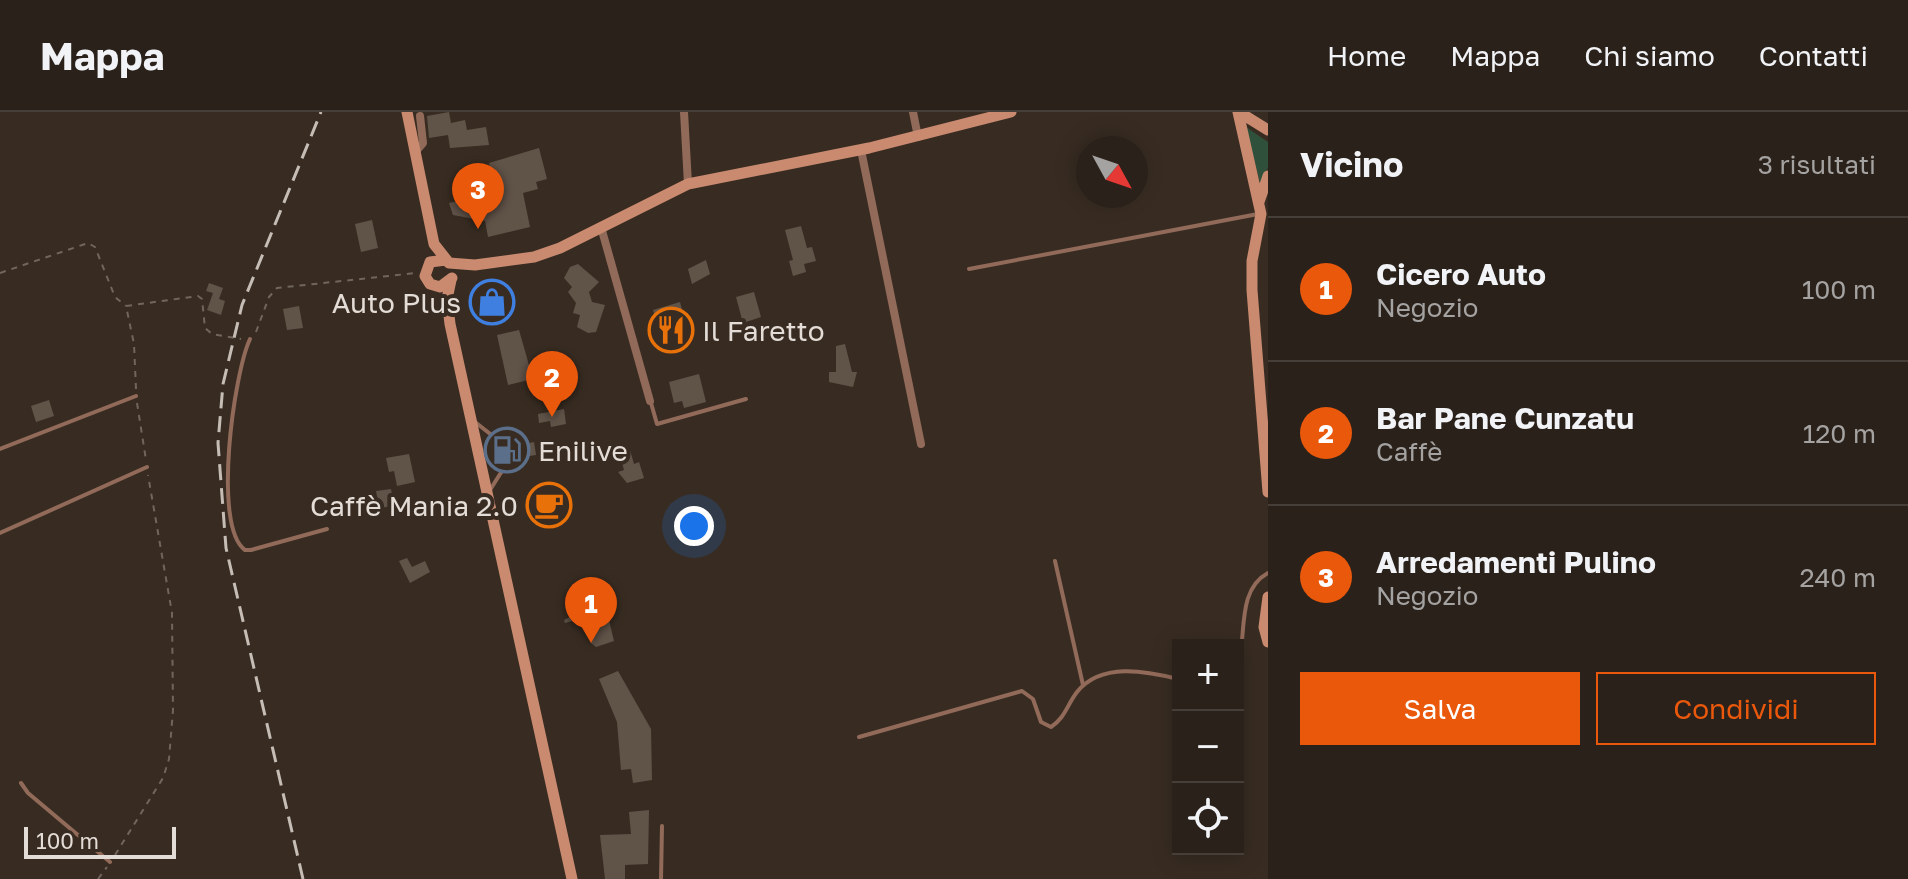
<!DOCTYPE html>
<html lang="it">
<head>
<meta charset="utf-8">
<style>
  :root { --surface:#2a211a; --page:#362e27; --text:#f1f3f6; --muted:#a5a3a2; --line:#463e39; --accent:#ea580c }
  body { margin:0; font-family:"Golos Text",sans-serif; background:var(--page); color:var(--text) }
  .controls { position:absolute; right:24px; bottom:24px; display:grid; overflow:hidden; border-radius:0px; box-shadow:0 4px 20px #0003 }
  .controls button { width:72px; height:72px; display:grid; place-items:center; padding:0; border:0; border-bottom:2px solid var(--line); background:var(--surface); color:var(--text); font:40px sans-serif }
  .compass { position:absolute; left:1076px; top:24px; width:72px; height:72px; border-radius:50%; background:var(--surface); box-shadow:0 4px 20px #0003; rotate:130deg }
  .scale { position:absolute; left:24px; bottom:20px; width:152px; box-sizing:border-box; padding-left:8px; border:4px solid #e4dcd6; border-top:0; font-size:22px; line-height:28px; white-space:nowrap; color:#e4dcd6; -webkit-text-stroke:6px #382c22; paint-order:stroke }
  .you { position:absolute; left:694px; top:414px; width:28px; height:28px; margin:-20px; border:6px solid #fff; border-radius:50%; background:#1a73e8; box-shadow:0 0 0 12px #1a73e833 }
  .badge { display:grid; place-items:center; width:52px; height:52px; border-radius:50%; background:var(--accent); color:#fff; font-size:26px; font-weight:700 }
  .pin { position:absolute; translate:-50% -66px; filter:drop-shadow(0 2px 4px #0008) }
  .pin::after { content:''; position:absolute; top:42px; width:28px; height:24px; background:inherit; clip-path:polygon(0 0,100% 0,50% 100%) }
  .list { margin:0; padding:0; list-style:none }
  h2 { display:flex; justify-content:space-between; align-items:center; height:104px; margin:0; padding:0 32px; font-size:34px }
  h2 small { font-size:26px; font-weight:400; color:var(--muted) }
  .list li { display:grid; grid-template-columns:52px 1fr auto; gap:24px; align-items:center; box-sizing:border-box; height:144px; padding:0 32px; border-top:2px solid var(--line) }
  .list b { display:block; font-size:30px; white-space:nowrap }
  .list p { margin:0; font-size:26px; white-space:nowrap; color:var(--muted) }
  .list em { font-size:26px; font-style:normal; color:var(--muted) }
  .actions { display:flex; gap:16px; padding:24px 32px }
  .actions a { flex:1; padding:18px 0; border:2px solid var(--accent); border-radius:0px; text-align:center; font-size:28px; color:var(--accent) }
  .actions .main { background:var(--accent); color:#fff }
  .icon { flex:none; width:44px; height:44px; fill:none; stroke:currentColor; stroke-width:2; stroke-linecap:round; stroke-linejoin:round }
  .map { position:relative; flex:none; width:1268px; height:767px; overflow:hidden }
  header { display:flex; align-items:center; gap:48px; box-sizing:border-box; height:112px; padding:0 40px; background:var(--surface); border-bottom:2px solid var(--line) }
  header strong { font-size:38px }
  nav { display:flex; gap:44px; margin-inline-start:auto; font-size:28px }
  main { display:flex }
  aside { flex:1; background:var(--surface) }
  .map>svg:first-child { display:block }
</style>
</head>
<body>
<header>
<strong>Mappa</strong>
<nav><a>Home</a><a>Mappa</a><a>Chi siamo</a><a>Contatti</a></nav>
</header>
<main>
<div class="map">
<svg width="1268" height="767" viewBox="0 0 1268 767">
  <rect width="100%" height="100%" fill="#382c22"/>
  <path fill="#2f503b" d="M1246 15 1268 30V55L1261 75Z"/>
  <path fill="#605348" d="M449 0 451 11 465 8 467 18 486 15 489 33 450 36 448 23 429 26 427 4Z
    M539 36 547 67 536 70 538 77 523 81 530 115 488 125 485 109 453 103 449 91 496 80 489 51Z
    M372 108 378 136 361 140 355 112Z
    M801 114 807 136 812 135 816 149 804 152 806 160 793 164 789 149 793 148 785 118Z
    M706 148 710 162 692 172 688 157Z
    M578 152 599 170 589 180 592 190 605 193 596 220 588 221 577 215 580 203 573 201 576 191 568 180 572 175 564 166 570 155Z
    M209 171 223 176 219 187 225 189 221 203 207 198 213 181 206 179Z
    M754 180 761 205 743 211 736 185Z
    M680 190 686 213 659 220 653 198Z
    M299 194 303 216 287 218 283 197Z
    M519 218 533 267 508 273 497 223Z
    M845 232 852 260H857L853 275 829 270V260H836V234Z
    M699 262 706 290 684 296 682 289 674 291 669 270Z
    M49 288 54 304 36 310 31 294Z
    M564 297 566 312 551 315 550 309 539 311 538 302Z
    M534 330 536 343 511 347 509 335Z
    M630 338 634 352 639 350 644 366 627 371 618 360 624 358 619 341Z
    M409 342 415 370 397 374 394 359 389 360 386 346Z
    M391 377 394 394 379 396 376 379Z
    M556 377 560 393 546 400 542 383Z
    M407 446 412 455 425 449 430 460 410 471 399 449Z
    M604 487 614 529 596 535 591 531 587 505 565 511 564 508Z
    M618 559 651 617 652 668 633 671 631 657 621 658 617 610 599 567Z
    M649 698 648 752 625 753V767H605L600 723 631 722 629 700Z"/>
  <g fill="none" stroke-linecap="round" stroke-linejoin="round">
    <path stroke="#71665d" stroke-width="2" stroke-dasharray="6 6" stroke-linecap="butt" d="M0 161 88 131 95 135 115 185 126 194
      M256 220 269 185 277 176 416 161
      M136 277 134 232 126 194 198 184 202 187 205 216 212 222 241 227
      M137 291 146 348
      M115 743 163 666 169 647 173 598 172 501 148 363
      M98 767 107 755"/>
    <path stroke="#926a59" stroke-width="4" d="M969 157 1258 102
      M250 227C234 261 212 415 245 438H251L327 417
      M651 291 657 312 746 287
      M475 310 503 332 507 351 490 378
      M0 337 136 284
      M0 421 147 355
      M1055 449 1083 573
      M1238 553C1247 525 1236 478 1268 461
      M859 625 1022 579 1033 587 1041 610 1051 615C1065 606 1067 593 1077 580 1101 550 1146 559 1178 567
      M21 671 28 681 110 750
      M661 767 662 714"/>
    <path stroke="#926a59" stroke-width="8" d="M684 0 688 72
      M913 0 918 25
      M861 38 921 332
      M416 39 423 31 420 4
      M601 115 650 289"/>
    <path stroke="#c98a70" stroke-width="11" d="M407 0 434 132 449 151 475 153 534 145 560 136 688 72 869 36 1011 0
      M1238 0 1261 102 1252 149V178L1268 380
      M1239 0 1268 18
      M1259 90 1268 64
      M446 148 430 150 425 164 430 172 440 175 452 166
      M451 168 447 187 450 212 572 767
      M1268 485 1264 515 1268 530"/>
    <path stroke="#c5bdb6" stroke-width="3" stroke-dasharray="16 8" stroke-linecap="butt" d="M303 767 226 436 218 331 223 272 242 193 321 0"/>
  </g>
  <defs>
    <g id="shop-ring" transform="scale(2.3)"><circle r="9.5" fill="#382c22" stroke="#3f7fe0" stroke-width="1.5"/><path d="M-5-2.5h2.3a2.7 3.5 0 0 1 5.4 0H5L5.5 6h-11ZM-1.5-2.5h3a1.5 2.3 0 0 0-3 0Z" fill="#3f7fe0"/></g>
    <g id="restaurant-ring" transform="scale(2.3)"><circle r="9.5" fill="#382c22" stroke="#e8710a" stroke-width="1.5"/><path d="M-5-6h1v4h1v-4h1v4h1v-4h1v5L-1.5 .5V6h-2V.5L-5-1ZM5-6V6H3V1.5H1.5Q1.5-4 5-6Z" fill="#e8710a"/></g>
    <g id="fuel-ring" transform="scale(2.3)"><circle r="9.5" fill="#382c22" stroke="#5c6f8a" stroke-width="1.5"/><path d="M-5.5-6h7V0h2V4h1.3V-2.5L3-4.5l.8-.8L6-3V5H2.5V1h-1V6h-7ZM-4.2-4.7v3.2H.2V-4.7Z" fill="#5c6f8a"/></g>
    <g id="cafe-ring" transform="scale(2.3)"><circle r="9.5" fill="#382c22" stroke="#e8710a" stroke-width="1.5"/><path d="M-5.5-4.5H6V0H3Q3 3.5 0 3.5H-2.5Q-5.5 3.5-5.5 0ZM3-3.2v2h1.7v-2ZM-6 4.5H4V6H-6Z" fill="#e8710a"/></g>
  </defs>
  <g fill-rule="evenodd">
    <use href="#shop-ring" x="492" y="190"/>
    <use href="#restaurant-ring" x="671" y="218"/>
    <use href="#fuel-ring" x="507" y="338"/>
    <use href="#cafe-ring" x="549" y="393"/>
  </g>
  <g text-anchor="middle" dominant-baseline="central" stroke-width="8" stroke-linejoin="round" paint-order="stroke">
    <g font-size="28" fill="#e4dcd6" stroke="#382c22" text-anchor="end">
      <text x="461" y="190">Auto Plus</text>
      <text x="702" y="218" text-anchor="start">Il Faretto</text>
      <text x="538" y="338" text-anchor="start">Enilive</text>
      <text x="518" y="393">Caffè Mania 2.0</text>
    </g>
  </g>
</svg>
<div class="controls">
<button>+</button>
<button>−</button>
<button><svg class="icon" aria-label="locate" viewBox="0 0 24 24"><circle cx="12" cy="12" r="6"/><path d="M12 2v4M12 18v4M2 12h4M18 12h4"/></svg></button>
</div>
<svg class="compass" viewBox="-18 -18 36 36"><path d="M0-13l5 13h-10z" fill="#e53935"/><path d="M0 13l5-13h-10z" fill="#a5a3a2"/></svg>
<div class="scale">100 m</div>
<div class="you"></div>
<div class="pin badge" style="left:591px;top:531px">1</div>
<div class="pin badge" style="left:552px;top:305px">2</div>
<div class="pin badge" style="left:478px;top:117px">3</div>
</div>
<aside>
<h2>Vicino<small>3 risultati</small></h2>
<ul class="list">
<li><span class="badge">1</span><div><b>Cicero Auto</b><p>Negozio</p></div><em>100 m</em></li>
<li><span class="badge">2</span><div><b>Bar Pane Cunzatu</b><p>Caffè</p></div><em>120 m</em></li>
<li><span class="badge">3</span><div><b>Arredamenti Pulino</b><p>Negozio</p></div><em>240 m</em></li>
</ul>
<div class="actions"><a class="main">Salva</a><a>Condividi</a></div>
</aside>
</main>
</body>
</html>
